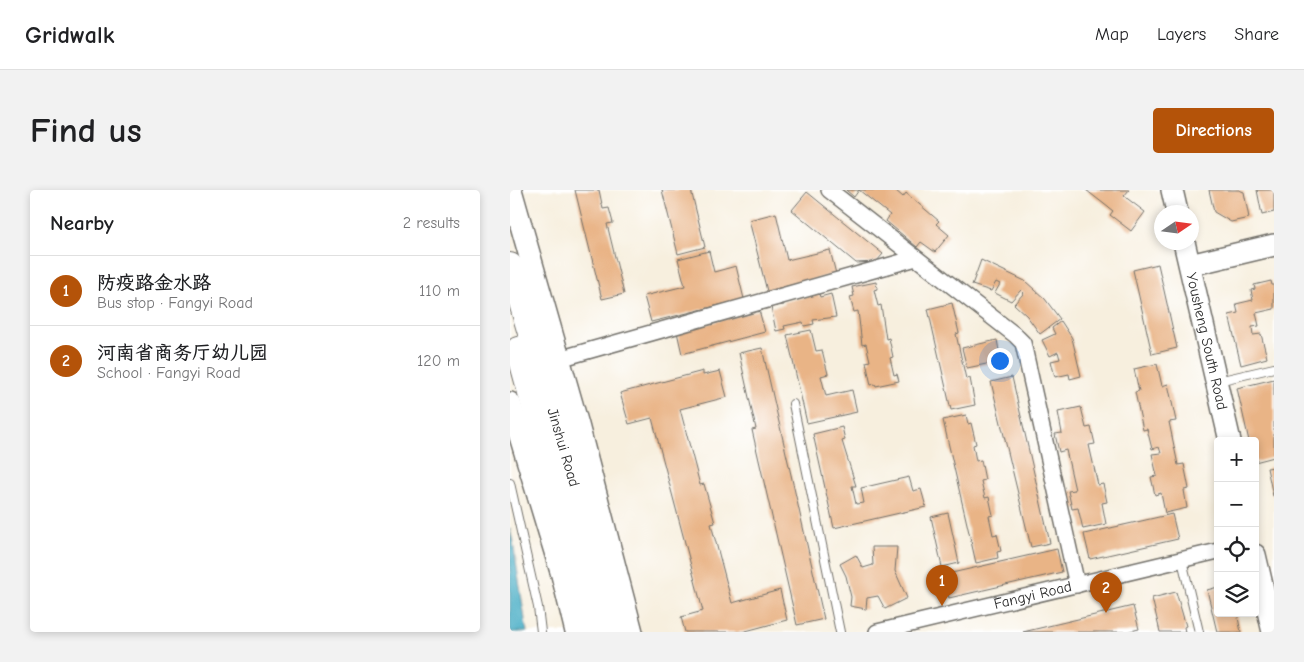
<!DOCTYPE html>
<html lang="en">
<head>
<meta charset="utf-8">
<style>
  :root { --surface:#fff; --page:#f2f2f2; --text:#202124; --muted:#757577; --line:#e0e0e0; --accent:#b45309 }
  body { margin:0; font-family:"Comic Neue","LXGW WenKai TC",sans-serif; background:var(--page); color:var(--text) }
  .controls { position:absolute; right:15px; bottom:15px; display:grid; overflow:hidden; border-radius:5px; box-shadow:0 2px 8px #0003 }
  .controls button { width:45px; height:45px; display:grid; place-items:center; padding:0; border:0; border-bottom:1px solid var(--line); background:var(--surface); color:var(--text); font:25px sans-serif }
  .compass { position:absolute; left:644px; top:15px; width:45px; height:45px; border-radius:50%; background:var(--surface); box-shadow:0 2px 8px #0003; rotate:77deg }
  .you { position:absolute; left:489px; top:170px; width:18px; height:18px; margin:-12px; border:4px solid #fff; border-radius:50%; background:#1a73e8; box-shadow:0 0 0 8px #1a73e833 }
  .badge { display:grid; place-items:center; width:32px; height:32px; border-radius:50%; background:var(--accent); color:#fff; font-size:16px; font-weight:700 }
  .pin { position:absolute; translate:-50% -41px; filter:drop-shadow(0 1px 2px #0008) }
  .pin::after { content:''; position:absolute; top:26px; width:18px; height:15px; background:inherit; clip-path:polygon(0 0,100% 0,50% 100%) }
  .list { margin:0; padding:0; list-style:none }
  h2 { display:flex; justify-content:space-between; align-items:center; height:65px; margin:0; padding:0 20px; font-size:21px }
  h2 small { font-size:16px; font-weight:400; color:var(--muted) }
  .list li { display:grid; grid-template-columns:32px 1fr auto; gap:15px; align-items:center; box-sizing:border-box; height:70px; padding:0 20px; border-top:1px solid var(--line) }
  .list b { display:block; font-size:19px; white-space:nowrap }
  .list p { margin:0; font-size:16px; white-space:nowrap; color:var(--muted) }
  .list em { font-size:16px; font-style:normal; color:var(--muted) }
  .icon { flex:none; width:28px; height:28px; fill:none; stroke:currentColor; stroke-width:2; stroke-linecap:round; stroke-linejoin:round }
  .map { position:relative; flex:none; width:764px; height:442px; overflow:hidden; border-radius:5px }
  header { display:flex; align-items:center; gap:30px; box-sizing:border-box; height:70px; padding:0 25px; background:var(--surface); border-bottom:1px solid var(--line) }
  header strong { font-size:24px }
  nav { display:flex; gap:28px; margin-inline-start:auto; font-size:18px }
  .intro { display:flex; align-items:center; justify-content:space-between; box-sizing:border-box; height:120px; padding:0 30px }
  h1 { margin:0; font-size:35px }
  .button { padding:12px 22px; border-radius:5px; background:var(--accent); color:#fff; font-size:18px; font-weight:700 }
  main { display:flex; gap:30px; padding:0 30px }
  aside { flex:1; background:var(--surface); border-radius:5px; box-shadow:0 2px 8px #0003 }
  .map>svg:first-child { display:block }
</style>
</head>
<body>
<header>
<strong>Gridwalk</strong>
<nav><a>Map</a><a>Layers</a><a>Share</a></nav>
</header>
<div class="intro"><h1>Find us</h1><a class="button">Directions</a></div>
<main>
<aside>
<h2>Nearby<small>2 results</small></h2>
<ul class="list">
<li><span class="badge">1</span><div><b>防疫路金水路</b><p>Bus stop · Fangyi Road</p></div><em>110 m</em></li>
<li><span class="badge">2</span><div><b>河南省商务厅幼儿园</b><p>School · Fangyi Road</p></div><em>120 m</em></li>
</ul>
</aside>
<div class="map">
<svg width="764" height="442" viewBox="0 0 764 442">
  <rect width="100%" height="100%" fill="#fff"/>
  <filter id="ink" filterUnits="userSpaceOnUse"><feTurbulence type="fractalNoise" baseFrequency=".02" numOctaves="2"/><feDisplacementMap in="SourceGraphic" scale="10" xChannelSelector="R" yChannelSelector="G"/><feConvolveMatrix kernelMatrix="1 2 1 2 8 2 1 2 1" color-interpolation-filters="sRGB"/></filter>
  <filter id="wash" filterUnits="userSpaceOnUse"><feTurbulence type="fractalNoise" baseFrequency=".0096" numOctaves="4" result="noise"/><feDisplacementMap in="SourceGraphic" scale="20" xChannelSelector="R" yChannelSelector="G"/><feGaussianBlur stdDeviation="1.12" result="paint"/><feColorMatrix in="noise" values="0 0 0 0 0 0 0 0 0 0 0 0 0 0 0 0 0 1.4 0 .05"/><feComposite in="paint" operator="in"/></filter>
  <g filter="url(#wash)">
    <rect width="100%" height="100%" fill="#f7efde"/>
    <path fill="#45acc4" stroke="#386c78" d="M0 339 3 352 17 442H0Z"/>
    <g id="blocks">
      <path fill="#e9b486" d="M65 0H89L93 19 99 18 103 33 97 34 114 104 92 109Z
        M152 0H181L195 57 168 64Z
        M336 0H385L393 7 396 3 429 31 426 34 439 45 425 62 411 52 407 57 376 31 380 25 349 0 344 7Z
        M576 0H619L614 6 635 22 621 41 600 25 603 21Z
        M699 0H729L734 2 739 28 721 32 704 22Z
        M747 0H764V22L752 25Z
        M297 2 373 64 366 72 346 73 282 20Z
        M266 23 277 70 320 60 326 84 257 101 239 30Z
        M199 61 204 82 226 76 234 109 141 132 134 106 175 96 168 69Z
        M471 70 515 91 535 109 550 129 530 144 517 126 504 114 514 103 511 100 501 111 485 103 490 94 486 92 481 101 462 95Z
        M648 74 667 158 642 164 623 80Z
        M761 91 762 95H764V119L746 123 749 136 742 137 743 145 751 144 757 168 731 175 719 125 728 123 726 114 743 110 741 100 745 99 744 95Z
        M366 92 367 99 364 100 368 116 371 115 376 149 379 148 383 167 380 168 384 185 387 184 389 191 366 196 365 194 361 195 356 172 360 171 356 154 352 155 348 121 344 122 340 107 344 106 342 97Z
        M309 104 310 107 321 104 326 127 303 130 304 134 294 136 293 132 274 136 275 139 266 141 261 117 274 115 273 112Z
        M442 113 449 143 446 144 456 189 460 188 465 215 441 220 418 119Z
        M249 120 255 142 172 164 167 142Z
        M551 131 562 148 571 186 560 189 559 184 545 187 541 171 550 169 548 162 540 166 532 150 545 144 542 138Z
        M301 140 306 161 312 160 318 184 311 186 316 206 342 200 347 222 297 233 277 145Z
        M487 150 491 171 457 178 452 158Z
        M252 158 314 429 287 435 242 240 246 239 229 163Z
        M647 174 652 196 658 194 666 231 659 232 668 275 674 274 679 299 674 300 677 318 655 323 651 303 645 305 641 287 647 286 642 264 651 263 649 257 642 259 637 239 633 240 625 202 629 201 624 179Z
        M193 181V185L210 181 217 207 170 219 190 295 194 294 205 333 201 334 222 413 270 400 277 430 232 442H175L171 427 193 421 142 228 119 234 110 203Z
        M502 187 540 353 521 357 481 192Z
        M764 189V267L745 272V251H739L727 198Z
        M571 217 576 238 581 237 585 254 579 255 588 295 593 294 597 312 592 313 596 334 573 339 568 318 562 319 558 301 565 300 556 260 549 262 545 244 552 243 548 222Z
        M456 225 458 234 461 233 466 254 463 255 466 271 471 270 475 290 471 291 475 308 479 307 483 325 479 326 483 345 487 344 491 361 487 362 488 368 466 373 433 230Z
        M332 237 335 250 332 251 346 296H342L346 314 354 313 351 298 399 287 403 301 411 299 416 317 324 338 303 244Z
        M764 277V306H763L757 278Z
        M438 323 449 373 432 377 421 327Z
        M662 324 668 349 580 369 574 344Z
        M362 357H387L385 381 397 408 375 419 368 406 357 408 356 419 340 416 341 407 336 386 330 374 346 365 353 378 363 375Z
        M547 359 552 382 439 408 433 385Z
        M708 397V423H727L731 442H707L697 400Z
        M666 402 676 436 674 437 675 442H650L642 408Z
        M623 416 629 439 616 442H513Z"/>
    </g>
  </g>
  <g filter="url(#ink)">
    <use href="#blocks" fill-opacity="0" stroke="#72706a" stroke-width="1"/>
    <g fill="none" stroke-linecap="round" stroke-linejoin="round">
      <g stroke="#72706a" stroke-width="10">
        <path id="lane" d="M708 191 764 178
          M283 214 330 442
          M0 293 28 417 31 442
          M672 370 689 442"/>
      </g>
      <g stroke="#72706a" stroke-width="18">
        <g id="street">
          <path d="M319 0 505 145 513 153 567 395"/>
          <path d="M49 169 406 68"/>
          <path id="s1" d="M367 442 708 361"/>
        </g>
      </g>
      <g stroke="#72706a" stroke-width="24">
        <g id="secondary">
          <path d="M1 0 68 235 122 442"/>
          <path d="M662 0 667 22"/>
          <path id="s2" d="M674 52 720 251"/>
          <path d="M680 75 764 55"/>
          <path d="M0 213 52 385 66 442"/>
          <path d="M745 365 763 442"/>
        </g>
      </g>
      <g stroke="#72706a" stroke-width="26">
        <g id="primary">
          <path id="s3" d="M0 75 89 378 104 442"/>
          <path d="M8 159 70 383 83 442"/>
        </g>
      </g>
      <use href="#lane" stroke="#fff" stroke-width="8"/>
      <use href="#street" stroke="#fff" stroke-width="15"/>
      <use href="#secondary" stroke="#fff" stroke-width="21"/>
      <use href="#primary" stroke="#fff" stroke-width="24"/>
    </g>
  </g>
  <g text-anchor="middle" dominant-baseline="central" stroke-width="4" stroke-linejoin="round" paint-order="stroke">
    <g font-size="15" fill="#2b2b2b" stroke="#fff">
      <text stroke="none"><textPath href="#s2" startOffset="102">Yousheng South Road</textPath></text>
      <text stroke="none"><textPath href="#s3" startOffset="190">Jinshui Road</textPath></text>
      <text stroke="none"><textPath href="#s1" startOffset="160">Fangyi Road</textPath></text>
    </g>
  </g>
</svg>
<div class="controls">
<button>+</button>
<button>−</button>
<button><svg class="icon" aria-label="locate" viewBox="0 0 24 24"><circle cx="12" cy="12" r="6"/><path d="M12 2v4M12 18v4M2 12h4M18 12h4"/></svg></button>
<button><svg class="icon" aria-label="layers" viewBox="0 0 24 24"><path d="M12 4l9 5-9 5-9-5zM3 14l9 5 9-5"/></svg></button>
</div>
<svg class="compass" viewBox="-18 -18 36 36"><path d="M0-13l5 13h-10z" fill="#e53935"/><path d="M0 13l5-13h-10z" fill="#757577"/></svg>
<div class="you"></div>
<div class="pin badge" style="left:432px;top:416px">1</div>
<div class="pin badge" style="left:596px;top:423px">2</div>
</div>
</main>
</body>
</html>
